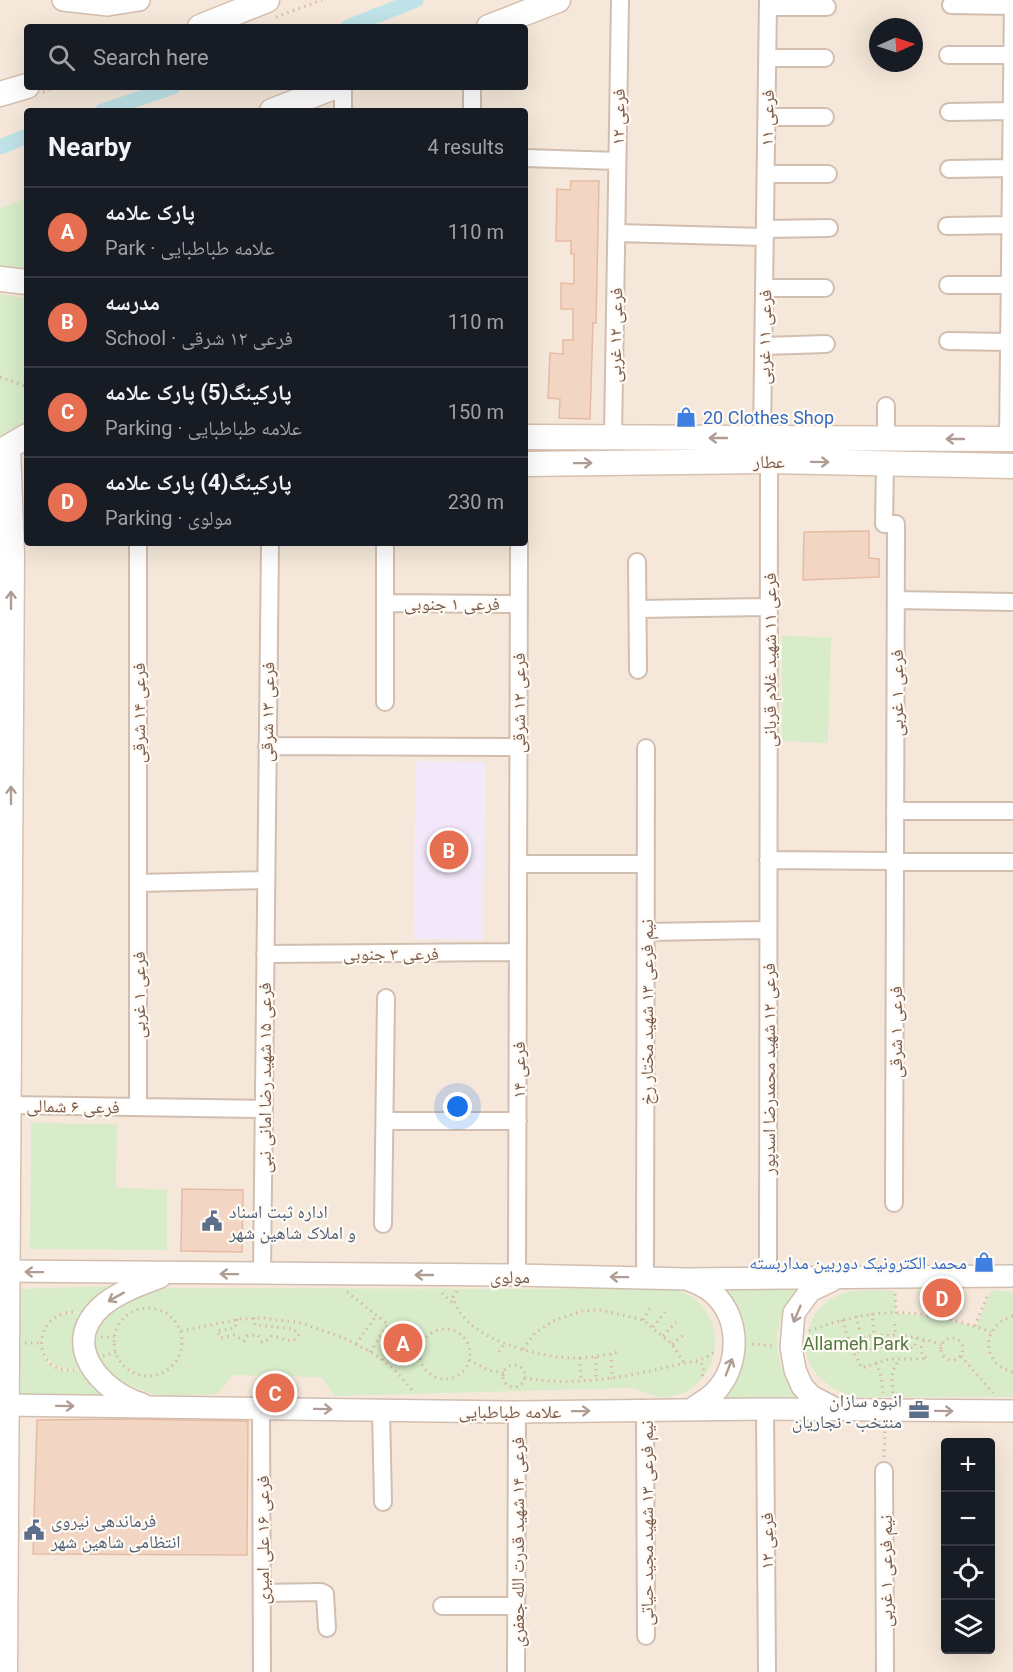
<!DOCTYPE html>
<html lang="en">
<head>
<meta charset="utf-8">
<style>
  :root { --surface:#171b24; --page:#242831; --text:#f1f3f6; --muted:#9ea1a6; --line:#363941; --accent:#e76f51 }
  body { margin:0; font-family:Roboto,"Noto Naskh Arabic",sans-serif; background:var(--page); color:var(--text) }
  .controls { position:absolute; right:18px; bottom:18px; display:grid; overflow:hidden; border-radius:6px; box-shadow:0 6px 24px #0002 }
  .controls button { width:54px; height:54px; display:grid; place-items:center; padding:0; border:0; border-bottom:2px solid var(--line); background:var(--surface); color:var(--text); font:30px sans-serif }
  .compass { position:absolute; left:869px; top:18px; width:54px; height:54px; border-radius:50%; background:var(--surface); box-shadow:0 6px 24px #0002; rotate:87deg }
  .you { position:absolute; left:458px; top:1107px; width:21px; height:21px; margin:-15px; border:4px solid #fff; border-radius:50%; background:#1a73e8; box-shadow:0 0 0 9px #1a73e833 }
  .badge { display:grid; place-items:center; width:39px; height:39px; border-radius:50%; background:var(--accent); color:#fff; font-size:20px; font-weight:700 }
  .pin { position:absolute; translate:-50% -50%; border:3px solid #fff; box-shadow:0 2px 6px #0006 }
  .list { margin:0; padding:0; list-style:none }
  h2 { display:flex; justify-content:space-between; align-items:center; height:78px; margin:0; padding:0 24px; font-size:26px }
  h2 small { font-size:20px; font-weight:400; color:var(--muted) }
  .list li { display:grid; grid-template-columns:39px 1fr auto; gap:18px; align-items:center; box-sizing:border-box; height:90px; padding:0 24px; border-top:2px solid var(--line) }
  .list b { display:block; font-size:22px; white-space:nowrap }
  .list p { margin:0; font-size:20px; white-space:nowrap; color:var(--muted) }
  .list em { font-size:20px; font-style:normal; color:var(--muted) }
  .icon { flex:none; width:33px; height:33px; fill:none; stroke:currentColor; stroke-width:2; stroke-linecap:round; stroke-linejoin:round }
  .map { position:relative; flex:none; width:1013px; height:1672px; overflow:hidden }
  .search { position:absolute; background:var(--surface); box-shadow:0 6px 24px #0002; left:24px; top:24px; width:504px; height:66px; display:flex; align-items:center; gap:15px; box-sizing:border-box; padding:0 21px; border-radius:6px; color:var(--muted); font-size:22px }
  .panel { position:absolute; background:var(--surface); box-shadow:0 6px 24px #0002; left:24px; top:108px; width:504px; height:438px; border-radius:6px }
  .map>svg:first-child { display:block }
</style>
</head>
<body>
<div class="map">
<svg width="1013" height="1672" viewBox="0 0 1013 1672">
  <rect width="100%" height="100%" fill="#fdf6ec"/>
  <path fill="#f5e8da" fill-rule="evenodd" d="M0 0H1013V1672H0ZM27 27H525V87H27ZM878 27H914V63H878ZM27 111H525V543H27ZM946 1442H990V1650H946Z"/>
  <path fill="#f3e8fa" d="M416 761 486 762 483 940 413 939Z"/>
  <path fill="#d8ecc9" d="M27 198V274L0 265V208Z
    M0 294 27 299V423L0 439Z
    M782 636 831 637 828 743 782 741Z
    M31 1123 117 1124 116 1188 167 1189V1250L30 1249Z
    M798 1285 800 1289C770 1320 769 1362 798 1396L796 1400 722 1401 720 1397 729 1384 720 1288Z
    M113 1286 102 1293 84 1312 63 1313 52 1319 63 1314 83 1313 75 1350 80 1369C62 1371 51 1366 42 1352 48 1369 64 1373 80 1370L107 1398 20 1394 18 1343 19 1289Z
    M162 1288 675 1289C732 1306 727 1388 668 1397 658 1399 642 1391 632 1388L335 1396 321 1377 233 1375 217 1394 157 1396 112 1378 92 1354C93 1347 93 1338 94 1330 100 1309 142 1293 162 1288Z
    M995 1290 1013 1292V1397H857C821 1389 795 1362 811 1323 816 1310 825 1301 839 1295 856 1288 877 1291 895 1291L896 1313 939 1317 976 1327 990 1293Z"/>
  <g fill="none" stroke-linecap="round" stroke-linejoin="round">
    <path stroke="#bfe3e8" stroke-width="15" d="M348 27 416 0
      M102 111 173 87
      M0 147 27 136"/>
  </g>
  <path fill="#f3d5c3" stroke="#e6bba3" stroke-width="1.5" d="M571 181H599L596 323H593L590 419 559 418 560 399 548 398 550 353 563 354V340H573V309H561V283L574 284V254H571V241H556L557 189 570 190Z
    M869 531V558L879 559V577L803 580 804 532Z
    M182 1189 243 1190 242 1252 181 1251Z
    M122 1419 248 1421 247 1555 33 1554 37 1420Z"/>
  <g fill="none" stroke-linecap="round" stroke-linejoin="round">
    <g stroke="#d1beb0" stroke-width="20">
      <path id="minor" d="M951 5 1013 6
        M768 7H827
        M948 55H1012
        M767 58H825
        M343 111V87
        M472 111V87
        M949 112 1012 111
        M767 117H825
        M525 158 617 161
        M949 169 1011 168
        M766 174H828
        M947 226 1010 225
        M765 229 829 228
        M617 233 765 237
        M948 285H1010
        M764 288H825
        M948 341 1009 342
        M763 346 826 344
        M886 406V438
        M613 437 620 0
        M762 438 768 0
        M1008 439 1013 0
        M885 463 884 524H896L894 1203
        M637 562 638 670
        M896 600 1013 602
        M385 603 519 604
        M638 609 768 607
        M385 702V543
        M267 746 518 747
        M895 811H1013
        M768 860 1013 862
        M518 864H646
        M138 883 266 880
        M646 932 768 930
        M265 954 518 952
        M9 1105 264 1109
        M138 1107V543
        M385 1121H518
        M383 1224 386 998
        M262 1275 270 543
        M517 1275 519 543
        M645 1277 646 748
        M768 1278 769 461
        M261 1408 262 1672
        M765 1409 767 1672
        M381 1410 383 1502
        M645 1411 646 1636
        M884 1471 885 1672
        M262 1593 321 1592 325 1594 327 1628
        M442 1606H516
        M516 1672 517 1412"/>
    </g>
    <g stroke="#d1beb0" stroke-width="24">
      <path id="tertiary" d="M63 0 108 5 139 0
        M0 1271 517 1275 687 1279 1013 1276
        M689 1280C697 1283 706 1287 713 1293 742 1319 740 1367 714 1393 707 1400 698 1404 691 1410
        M833 1280 810 1291 794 1313 791 1347 795 1370 802 1386 811 1396 834 1408
        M142 1404C100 1391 59 1344 102 1306 118 1292 140 1285 160 1277
        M7 1405 517 1412 765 1409 1013 1411"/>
    </g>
    <g stroke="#d6c0b0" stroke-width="27">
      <path id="secondary" d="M200 27 267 0
        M489 27 558 0
        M0 94 27 86
        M272 111 334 87
        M0 279 27 282
        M525 437 1013 439
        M0 452 27 436
        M525 464 769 461 1013 466
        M5 1672 12 553 8 448"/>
    </g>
    <path stroke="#d9b8a5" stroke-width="3" stroke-dasharray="1.5 4.5" stroke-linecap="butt" d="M276 17 322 0
      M43 92 59 87
      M0 377 27 387
      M457 1291 453 1297C463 1340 540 1358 577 1358 592 1358 605 1355 619 1352
      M347 1292 390 1326 422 1344
      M442 1293 453 1303
      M895 1294 896 1313
      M114 1342a34 34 0 1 1 68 0a34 34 0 1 1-68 0Z
      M73 1312C29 1315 33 1375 74 1370
      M872 1313 874 1334
      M856 1316 861 1336
      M1013 1316C981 1325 980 1364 1013 1372
      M237 1319 235 1328 217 1331 221 1338 234 1335 244 1341 247 1336 258 1335 262 1342 266 1341 272 1336C283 1337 292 1347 299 1334L293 1329 255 1325 254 1318
      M643 1320 652 1305
      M842 1320 849 1340
      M895 1324V1334
      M975 1326 988 1294
      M653 1327 665 1312
      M420 1354a25 25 0 1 1 50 0a25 25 0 1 1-50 0Z
      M181 1331 240 1319 263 1318 302 1323 346 1339 373 1353 393 1368 414 1392
      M809 1331C877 1305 924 1308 991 1332
      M663 1336 676 1322
      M101 1337H114
      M917 1338 914 1348C893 1346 875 1346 854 1353L862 1368 889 1359H927L922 1354 921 1348 924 1339
      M941 1349a11 11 0 1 1 22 0a11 11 0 1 1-22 0Z
      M25 1343H41
      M840 1343C875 1332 908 1332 942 1345
      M356 1344 376 1316
      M672 1344 686 1333
      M752 1344 775 1346
      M523 1349 535 1333 553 1321 582 1311 601 1310 643 1320 672 1344 684 1363
      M370 1352 388 1324
      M499 1352 504 1343
      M611 1354 612 1379
      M103 1356 116 1352
      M961 1356 993 1393
      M596 1357V1380
      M580 1358 581 1381
      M382 1360 401 1332
      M469 1360 488 1370 504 1373
      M696 1361 705 1358 716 1351
      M876 1363 881 1376 883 1393
      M503 1376a11 11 0 1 1 22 0a11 11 0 1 1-22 0Z
      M524 1378C583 1388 638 1374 694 1361L701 1363 704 1367 702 1378
      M893 1393C891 1379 891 1371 899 1360
      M884 1457 885 1427"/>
    <use href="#minor" stroke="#fff" stroke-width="16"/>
    <use href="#tertiary" stroke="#fff" stroke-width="21"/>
    <use href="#secondary" stroke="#fff" stroke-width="24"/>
  </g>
  <defs><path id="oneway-shaft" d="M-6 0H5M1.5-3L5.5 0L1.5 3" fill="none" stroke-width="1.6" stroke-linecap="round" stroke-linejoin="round" transform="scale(1.5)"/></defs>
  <g stroke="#af9d94">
    <use href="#oneway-shaft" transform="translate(718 438) rotate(-180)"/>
    <use href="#oneway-shaft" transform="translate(955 439) rotate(-180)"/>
    <use href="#oneway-shaft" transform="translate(820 462) rotate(1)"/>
    <use href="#oneway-shaft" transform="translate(583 463) rotate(-1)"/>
    <use href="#oneway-shaft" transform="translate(11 600) rotate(-90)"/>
    <use href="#oneway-shaft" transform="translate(11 795) rotate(-90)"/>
    <use href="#oneway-shaft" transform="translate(34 1272) rotate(-179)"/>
    <use href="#oneway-shaft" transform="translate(229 1274) rotate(-179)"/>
    <use href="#oneway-shaft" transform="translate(424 1275) rotate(-180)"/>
    <use href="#oneway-shaft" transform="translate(619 1277) rotate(-179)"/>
    <use href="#oneway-shaft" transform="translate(116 1297) rotate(151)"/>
    <use href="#oneway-shaft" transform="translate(797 1314) rotate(113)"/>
    <use href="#oneway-shaft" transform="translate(729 1367) rotate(-69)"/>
    <use href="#oneway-shaft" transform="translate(65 1406) rotate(1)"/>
    <use href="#oneway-shaft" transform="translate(323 1409) rotate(1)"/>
    <use href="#oneway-shaft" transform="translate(581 1411) rotate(-1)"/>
    <use href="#oneway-shaft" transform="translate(944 1411) rotate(1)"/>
  </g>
  <defs>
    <g id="shop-bare" transform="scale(1.62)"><path d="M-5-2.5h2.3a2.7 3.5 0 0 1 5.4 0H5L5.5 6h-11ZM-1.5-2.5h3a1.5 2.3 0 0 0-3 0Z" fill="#3f7fe0" stroke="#fffaf3" stroke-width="2.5" paint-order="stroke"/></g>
    <g id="civic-bare" transform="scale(1.62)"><path d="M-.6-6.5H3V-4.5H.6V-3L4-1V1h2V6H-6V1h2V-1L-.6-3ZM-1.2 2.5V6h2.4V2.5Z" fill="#5c6f8a" stroke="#fffaf3" stroke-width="2.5" paint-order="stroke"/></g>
    <g id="office-bare" transform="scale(1.62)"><path d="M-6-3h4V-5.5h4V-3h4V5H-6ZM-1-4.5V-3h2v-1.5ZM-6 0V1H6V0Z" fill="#5c6f8a" stroke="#fffaf3" stroke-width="2.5" paint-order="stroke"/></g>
  </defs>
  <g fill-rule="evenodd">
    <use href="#shop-bare" x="686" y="417"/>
    <use href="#civic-bare" x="212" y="1221"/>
    <use href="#shop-bare" x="984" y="1262"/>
    <use href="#office-bare" x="919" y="1410"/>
    <use href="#civic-bare" x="34" y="1530"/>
  </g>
  <g text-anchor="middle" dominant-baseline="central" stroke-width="4.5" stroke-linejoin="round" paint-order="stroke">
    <g font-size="18" fill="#7a5c4d" stroke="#fffaf3">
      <text transform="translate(618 117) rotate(-89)">فرعی ۱۲</text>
      <text transform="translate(767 118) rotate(-89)">فرعی ۱۱</text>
      <text transform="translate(615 335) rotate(-89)">فرعی ۱۲ غربی</text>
      <text transform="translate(764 337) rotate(-89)">فرعی ۱۱ غربی</text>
      <text x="769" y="461">عطار</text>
      <text x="452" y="603">فرعی ۱ جنوبی</text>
      <text transform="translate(769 660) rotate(-90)">فرعی ۱۱ شهید غلام قربانی</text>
      <text transform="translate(896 693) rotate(-90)">فرعی ۱ غربی</text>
      <text transform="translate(518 703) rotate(-90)">فرعی ۱۲ شرقی</text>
      <text transform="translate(267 712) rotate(-89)">فرعی ۱۳ شرقی</text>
      <text transform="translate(138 713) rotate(-90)">فرعی ۱۴ شرقی</text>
      <text x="391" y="953">فرعی ۳ جنوبی</text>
      <text transform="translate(138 995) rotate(-90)">فرعی ۱ غربی</text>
      <text transform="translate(646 1012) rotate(-90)">نیم فرعی ۱۳ شهید مختار رخ</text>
      <text transform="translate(895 1032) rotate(-90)">فرعی ۱ شرقی</text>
      <text transform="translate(768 1069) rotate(-90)">فرعی ۱۲ شهید محمدرضا اسدپور</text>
      <text transform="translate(518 1070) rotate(-90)">فرعی ۱۴</text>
      <text transform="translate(264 1078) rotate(-90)">فرعی ۱۵ شهید رضا امانی نبی</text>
      <text transform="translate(73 1106) rotate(1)">فرعی ۶ شمالی</text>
      <text x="510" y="1276">مولوی</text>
      <text x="510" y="1411">علامه طباطبایی</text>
      <text transform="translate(646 1523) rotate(-90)">نیم فرعی ۱۳ شهید مجید حیاتی</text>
      <text transform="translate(262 1540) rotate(-90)">فرعی ۱۶ علی امیری</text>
      <text transform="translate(766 1541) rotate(-90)">فرعی ۱۲</text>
      <text transform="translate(517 1542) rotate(-90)">فرعی ۱۴ شهید قدرت الله جعفری</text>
      <text transform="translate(885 1571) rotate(-90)">نیم فرعی ۱ غربی</text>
    </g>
    <g font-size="18" fill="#366cbe" stroke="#fffaf3" text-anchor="start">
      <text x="703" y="417">20 Clothes Shop</text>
      <text x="967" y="1262" text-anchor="end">محمد الکترونیک دوربین مداربسته</text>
    </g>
    <g font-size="18" fill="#4e5e75" stroke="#fffaf3" text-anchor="start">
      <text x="229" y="1211">اداره ثبت اسناد<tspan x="229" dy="21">و املاک شاهین شهر</tspan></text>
      <text x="902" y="1400" text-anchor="end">انبوه سازان<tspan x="902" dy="21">منتخب - نجاریان</tspan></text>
      <text x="51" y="1520">فرماندهی نیروی<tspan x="51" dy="21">انتظامی شاهین شهر</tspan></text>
    </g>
    <g font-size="18" fill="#537a41" stroke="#fffaf3">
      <text x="856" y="1343">Allameh Park</text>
    </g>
  </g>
</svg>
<div class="controls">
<button>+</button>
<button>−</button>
<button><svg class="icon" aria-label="locate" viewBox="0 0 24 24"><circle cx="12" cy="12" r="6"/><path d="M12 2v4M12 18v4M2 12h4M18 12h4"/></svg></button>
<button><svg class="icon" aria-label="layers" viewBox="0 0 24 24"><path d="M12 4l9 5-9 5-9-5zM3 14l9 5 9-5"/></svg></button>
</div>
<svg class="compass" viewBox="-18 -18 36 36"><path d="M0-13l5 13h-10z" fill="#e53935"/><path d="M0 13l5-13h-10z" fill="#9ea1a6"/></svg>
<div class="you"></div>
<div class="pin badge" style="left:403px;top:1343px">A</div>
<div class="pin badge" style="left:449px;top:850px">B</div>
<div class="pin badge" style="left:275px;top:1393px">C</div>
<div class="pin badge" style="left:942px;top:1298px">D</div>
<div class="search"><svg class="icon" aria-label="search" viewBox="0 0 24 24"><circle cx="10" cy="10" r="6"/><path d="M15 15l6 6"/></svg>Search here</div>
<section class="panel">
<h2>Nearby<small>4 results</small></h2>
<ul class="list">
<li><span class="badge">A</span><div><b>پارک علامه</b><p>Park · علامه طباطبایی</p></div><em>110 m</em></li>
<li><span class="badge">B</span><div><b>مدرسه</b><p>School · فرعی ۱۲ شرقی</p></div><em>110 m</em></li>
<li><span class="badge">C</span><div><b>پارکینگ(5) پارک علامه</b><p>Parking · علامه طباطبایی</p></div><em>150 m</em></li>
<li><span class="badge">D</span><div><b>پارکینگ(4) پارک علامه</b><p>Parking · مولوی</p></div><em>230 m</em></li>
</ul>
</section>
</div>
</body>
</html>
